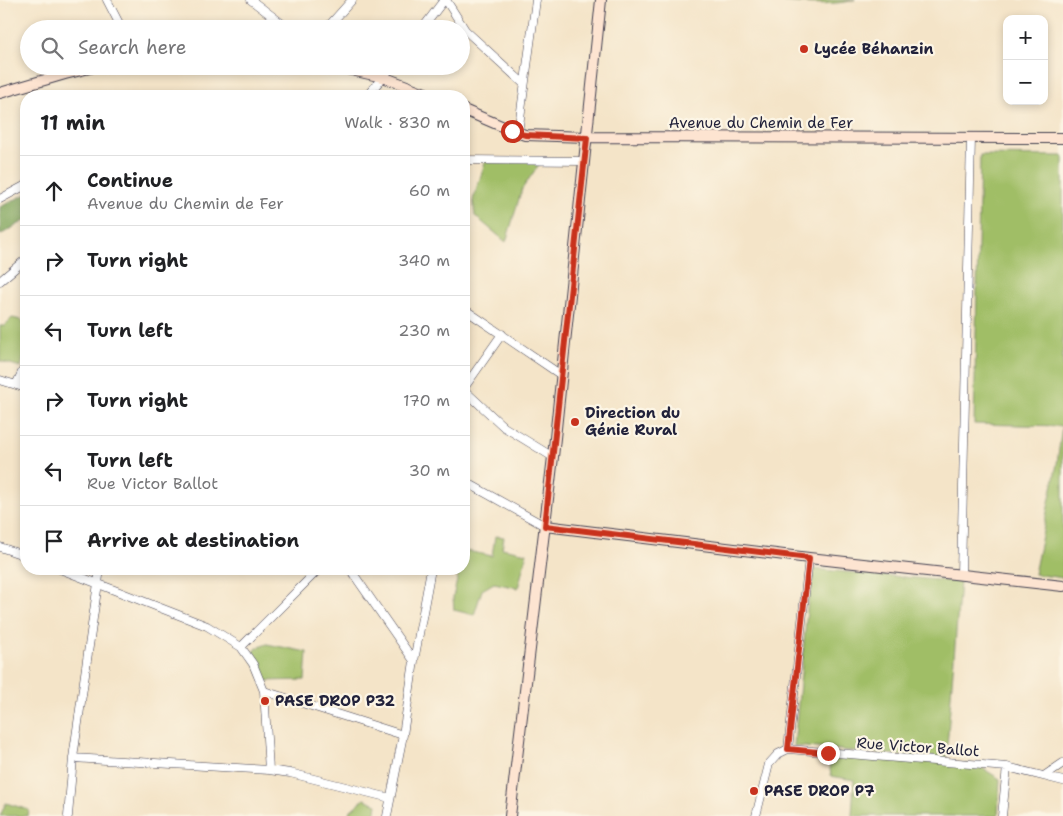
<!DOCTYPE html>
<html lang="en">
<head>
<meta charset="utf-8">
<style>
  :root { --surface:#fff; --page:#f2f2f2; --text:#202124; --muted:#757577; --line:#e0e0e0 }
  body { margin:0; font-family:"Shantell Sans",sans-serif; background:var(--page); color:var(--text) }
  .controls { position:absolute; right:15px; top:15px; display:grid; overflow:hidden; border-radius:10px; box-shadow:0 2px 8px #0003 }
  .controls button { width:45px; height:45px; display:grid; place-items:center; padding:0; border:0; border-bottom:1px solid var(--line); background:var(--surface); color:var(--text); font:25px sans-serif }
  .stop { position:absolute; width:15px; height:15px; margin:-11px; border:4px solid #c8321e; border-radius:50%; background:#fff }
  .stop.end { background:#c8321e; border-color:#fff; box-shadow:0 1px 5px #0008 }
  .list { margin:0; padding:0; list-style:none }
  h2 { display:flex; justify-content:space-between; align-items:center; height:65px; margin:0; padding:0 20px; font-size:21px }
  h2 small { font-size:16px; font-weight:400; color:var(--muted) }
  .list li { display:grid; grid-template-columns:32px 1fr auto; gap:15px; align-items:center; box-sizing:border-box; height:70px; padding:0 20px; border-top:1px solid var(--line) }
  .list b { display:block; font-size:19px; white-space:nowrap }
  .list p { margin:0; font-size:16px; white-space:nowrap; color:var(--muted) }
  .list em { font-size:16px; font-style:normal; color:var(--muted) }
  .icon { flex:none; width:28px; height:28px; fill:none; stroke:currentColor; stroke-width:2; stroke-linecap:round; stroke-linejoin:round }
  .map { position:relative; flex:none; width:1063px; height:816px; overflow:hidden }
  .search { position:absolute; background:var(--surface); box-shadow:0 2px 8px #0003; left:20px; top:20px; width:450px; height:55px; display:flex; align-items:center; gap:12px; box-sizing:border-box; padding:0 18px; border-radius:28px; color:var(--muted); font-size:19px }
  .panel { position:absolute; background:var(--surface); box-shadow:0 2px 8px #0003; left:20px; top:90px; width:450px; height:485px; border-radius:20px }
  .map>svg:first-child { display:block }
</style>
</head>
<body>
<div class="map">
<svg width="1063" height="816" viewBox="0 0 1063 816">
  <rect width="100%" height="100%" fill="#fcf5e5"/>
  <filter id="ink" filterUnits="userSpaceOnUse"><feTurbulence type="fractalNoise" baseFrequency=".02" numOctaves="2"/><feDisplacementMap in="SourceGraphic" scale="10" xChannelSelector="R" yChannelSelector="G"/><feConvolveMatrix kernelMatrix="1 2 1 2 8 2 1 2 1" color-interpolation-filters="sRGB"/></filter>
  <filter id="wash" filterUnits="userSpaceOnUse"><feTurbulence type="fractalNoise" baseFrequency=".0096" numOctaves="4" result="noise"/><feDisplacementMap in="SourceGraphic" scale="20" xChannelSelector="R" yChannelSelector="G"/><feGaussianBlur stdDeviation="1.12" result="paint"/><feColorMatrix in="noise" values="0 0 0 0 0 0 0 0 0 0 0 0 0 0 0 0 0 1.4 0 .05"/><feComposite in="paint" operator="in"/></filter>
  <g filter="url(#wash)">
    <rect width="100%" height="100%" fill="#f4e4c8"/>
    <path fill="#a0be66" stroke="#617050" d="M769 0H855C833 6 792 4 769 0Z
      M980 155 1063 156V578L1034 574 1057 464 1062 426 974 424Z
      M486 160H542L522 189 506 242 475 216 473 200Z
      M12 318C17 319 24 320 26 325 30 335 24 357 21 367L0 361V326H4Z
      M495 536 504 537 502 548 527 553 518 588 494 583 482 590 474 615 454 610 453 597 459 572 461 569H464V561L467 551 492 556Z
      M811 569 960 582 946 759 794 746Z
      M267 644 307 652 305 680 263 681 251 656 257 648Z
      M828 753 977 765 1000 779 998 816H852L854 780 831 776Z
      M364 799 377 804 375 816H348L350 811Z
      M6 803 29 810 28 816H0Z"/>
    <path fill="#80a55b" stroke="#51644b" d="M26 194V220L0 235V207Z"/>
  </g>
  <g filter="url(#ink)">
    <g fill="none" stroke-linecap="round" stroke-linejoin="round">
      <g stroke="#423f50" stroke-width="9">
        <path id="street" d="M107 0 122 29
          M251 0 289 29
          M446 0 465 30 524 84
          M326 29 352 0
          M422 29 444 0
          M367 96 392 66
          M518 133 536 0
          M464 160 584 161
          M0 199 26 185
          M0 281 26 259
          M464 309 561 375
          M0 380 26 388
          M16 385 26 364
          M464 388 502 334
          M464 390 504 427 553 457
          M464 481 545 526
          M0 547 26 556
          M60 569 207 626 241 647 253 664 264 691 269 770
          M350 569 414 661
          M961 574 971 138
          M241 647 319 569
          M264 691 403 735
          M788 749 809 558
          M73 758 269 770 290 773 390 798
          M1044 776 1063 763
          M68 816 73 758 100 569
          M387 816 403 735 414 661 431 569
          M756 816 769 764 778 754 788 749 1007 767 1063 781
          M1002 816 1007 767"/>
      </g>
      <g stroke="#423f50" stroke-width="12">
        <path id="secondary" d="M333 66 383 77 433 96
          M0 93 65 74 98 66
          M464 110 513 131 525 135 587 137 1063 138
          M545 526 809 558 1063 586
          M510 816 553 457 601 0"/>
      </g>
      <use href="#street" stroke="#fff" stroke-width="8"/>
      <use href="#secondary" stroke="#fde4d1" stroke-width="10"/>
    </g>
  </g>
  <g fill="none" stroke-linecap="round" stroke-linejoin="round" filter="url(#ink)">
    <path stroke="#c8321e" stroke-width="6" d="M512 131 525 135 587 138 545 526 809 558 788 749 828 753"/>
  </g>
  <g fill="#c8321e" stroke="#fcf5e5" stroke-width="2">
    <circle cx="804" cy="49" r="5"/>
    <circle cx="575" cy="422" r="5"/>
    <circle cx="265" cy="701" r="5"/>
    <circle cx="754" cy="791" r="5"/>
  </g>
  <g text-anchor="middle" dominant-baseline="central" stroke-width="4.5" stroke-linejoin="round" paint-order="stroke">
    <g font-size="15" font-weight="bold" fill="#22223b" stroke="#fcf5e5" text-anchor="start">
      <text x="814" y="49">Lycée Béhanzin</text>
      <text x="585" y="413">Direction du<tspan x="585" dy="17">Génie Rural</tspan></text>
      <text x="275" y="701">PASE DROP P32</text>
      <text x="764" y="791">PASE DROP P7</text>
    </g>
    <g font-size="15" fill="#22223b" stroke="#fcf5e5">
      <text x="761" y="123">Avenue du Chemin de Fer</text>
      <text transform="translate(918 747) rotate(4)">Rue Victor Ballot</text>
    </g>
  </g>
</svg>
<div class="controls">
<button>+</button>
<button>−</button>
</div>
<div class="stop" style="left:512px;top:131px"></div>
<div class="stop end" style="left:828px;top:753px"></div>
<div class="search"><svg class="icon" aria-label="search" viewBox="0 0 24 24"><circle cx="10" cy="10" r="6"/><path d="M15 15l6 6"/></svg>Search here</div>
<section class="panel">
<h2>11 min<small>Walk · 830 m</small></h2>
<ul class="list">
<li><svg class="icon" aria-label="ahead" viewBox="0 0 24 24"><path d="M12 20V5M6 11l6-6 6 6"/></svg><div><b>Continue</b><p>Avenue du Chemin de Fer</p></div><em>60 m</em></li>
<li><svg class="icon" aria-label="right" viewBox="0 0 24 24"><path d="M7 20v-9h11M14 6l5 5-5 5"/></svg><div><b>Turn right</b></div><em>340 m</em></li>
<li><svg class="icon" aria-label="left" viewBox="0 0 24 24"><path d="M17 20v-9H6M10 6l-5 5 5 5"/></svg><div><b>Turn left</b></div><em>230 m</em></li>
<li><svg class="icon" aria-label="right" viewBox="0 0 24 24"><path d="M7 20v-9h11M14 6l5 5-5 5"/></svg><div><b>Turn right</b></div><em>170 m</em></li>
<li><svg class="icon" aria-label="left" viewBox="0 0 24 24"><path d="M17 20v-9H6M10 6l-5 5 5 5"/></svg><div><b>Turn left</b><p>Rue Victor Ballot</p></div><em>30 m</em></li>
<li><svg class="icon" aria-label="arrive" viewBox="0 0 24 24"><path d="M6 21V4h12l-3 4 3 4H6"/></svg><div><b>Arrive at destination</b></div></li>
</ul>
</section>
</div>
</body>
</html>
